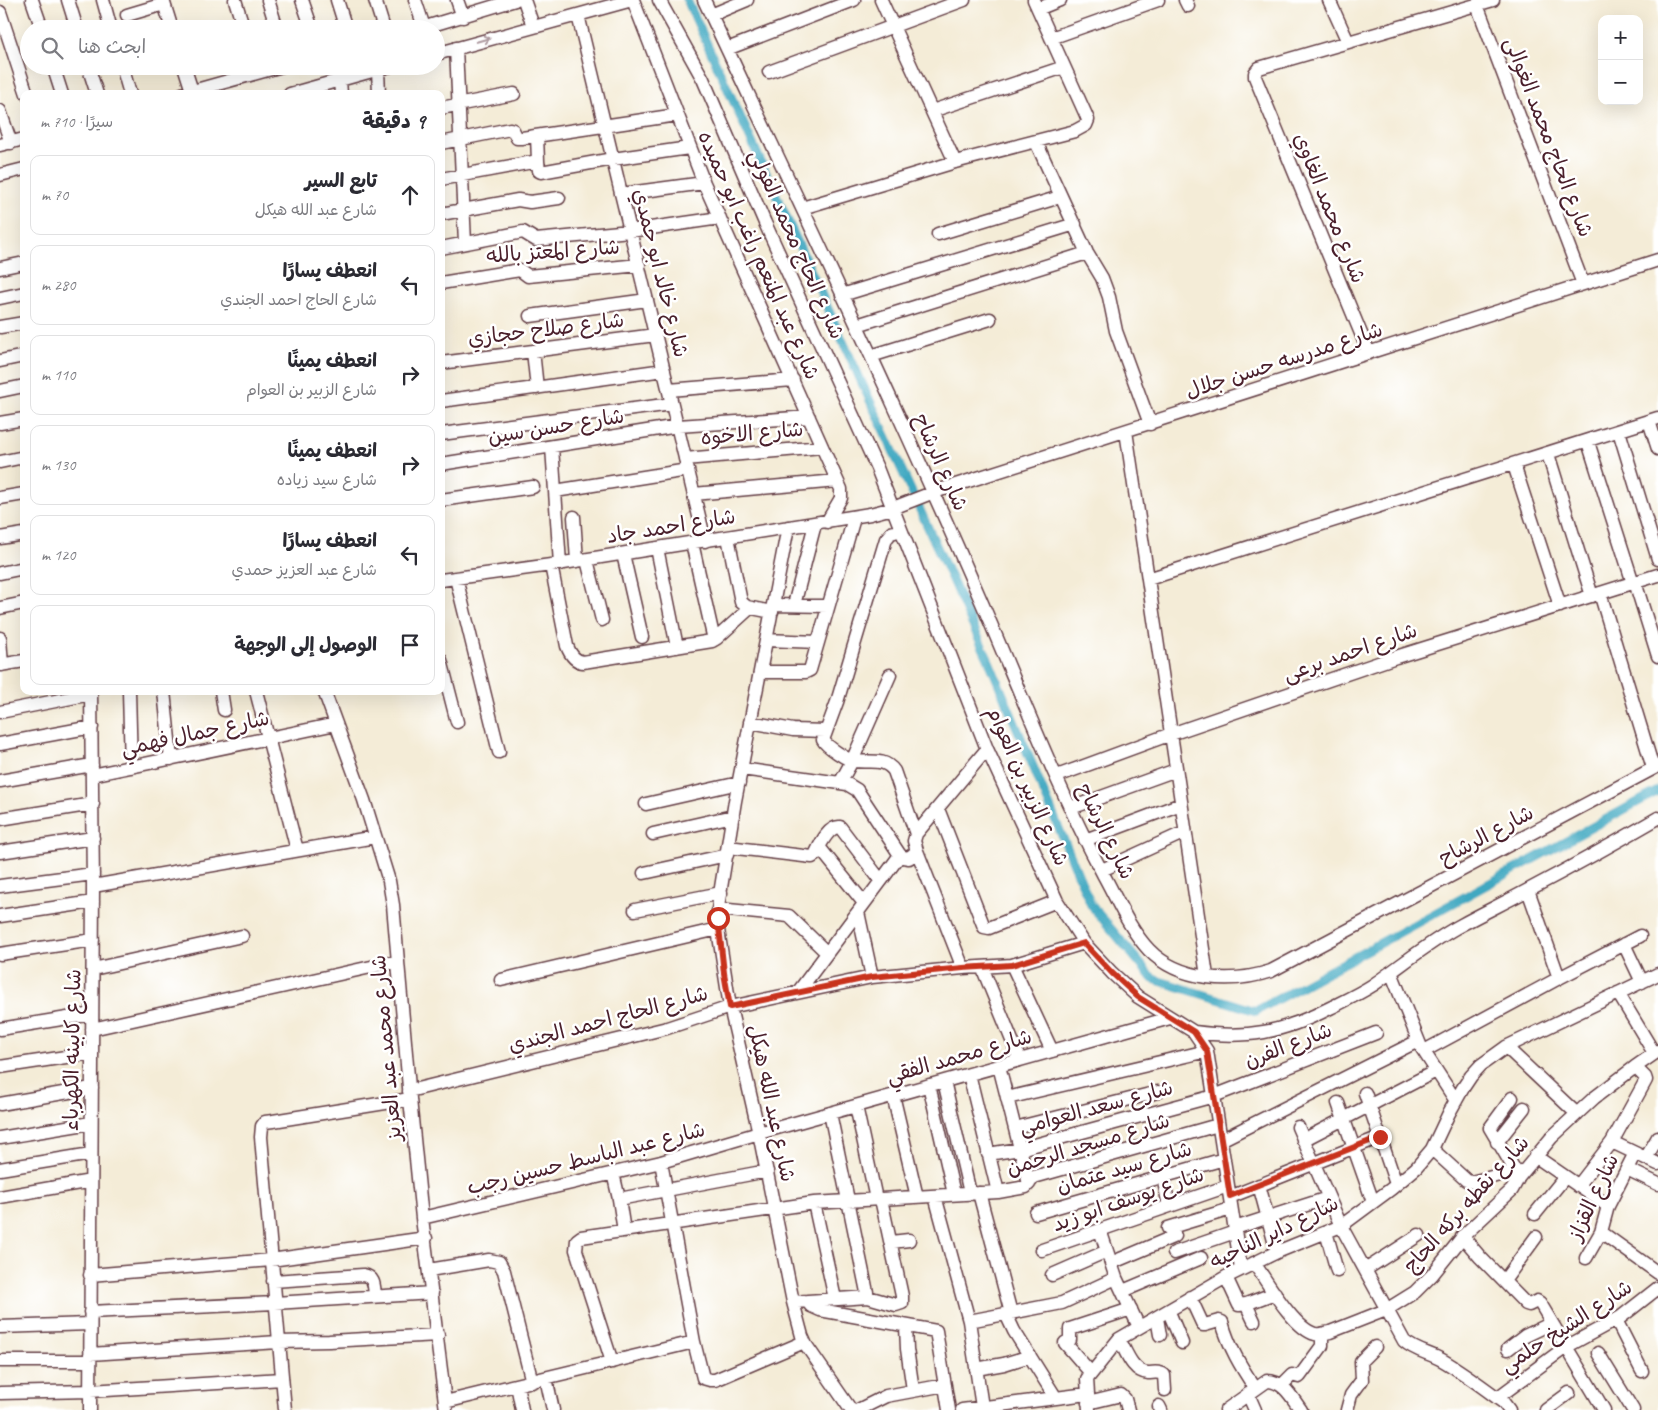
<!DOCTYPE html>
<html lang="ar">
<head>
<meta charset="utf-8">
<style>
  :root { --surface:#fff; --page:#f2f2f3; --text:#2b2b33; --muted:#7c7c81; --line:#e1e1e2 }
  body { margin:0; font-family:Caveat,"Playpen Sans Arabic",sans-serif; background:var(--page); color:var(--text); direction:rtl }
  .controls { position:absolute; right:15px; top:15px; display:grid; overflow:hidden; border-radius:10px; box-shadow:0 5px 20px #0002 }
  .controls button { width:45px; height:45px; display:grid; place-items:center; padding:0; border:0; border-bottom:1px solid var(--line); background:var(--surface); color:var(--text); font:25px sans-serif }
  .stop { position:absolute; width:15px; height:15px; margin:-11px; border:4px solid #c8321e; border-radius:50%; background:#fff }
  .stop.end { background:#c8321e; border-color:#fff; box-shadow:0 1px 5px #0008 }
  .list { margin:0; padding:0; list-style:none }
  h2 { display:flex; justify-content:space-between; align-items:center; height:65px; margin:0; padding:0 20px; font-size:21px }
  h2 small { font-size:16px; font-weight:400; color:var(--muted) }
  .list li { display:grid; grid-template-columns:32px 1fr auto; gap:15px; align-items:center; box-sizing:border-box; height:80px; margin:0 10px 10px; padding:0 10px; border:1px solid var(--line); border-radius:10px }
  .list b { display:block; font-size:19px; white-space:nowrap }
  .list p { margin:0; font-size:16px; white-space:nowrap; color:var(--muted) }
  .list em { font-size:16px; font-style:normal; color:var(--muted) }
  .icon { flex:none; width:28px; height:28px; fill:none; stroke:currentColor; stroke-width:2; stroke-linecap:round; stroke-linejoin:round }
  .map { position:relative; flex:none; width:1658px; height:1410px; overflow:hidden; direction:ltr }
  .search { position:absolute; background:var(--surface); box-shadow:0 5px 20px #0002; left:20px; top:20px; width:425px; height:55px; display:flex; align-items:center; gap:12px; box-sizing:border-box; padding:0 18px; border-radius:28px; color:var(--muted); font-size:19px }
  .panel { position:absolute; background:var(--surface); box-shadow:0 5px 20px #0002; left:20px; top:90px; width:425px; height:605px; border-radius:10px; direction:rtl }
  .map>svg:first-child { display:block }
</style>
</head>
<body>
<div class="map">
<svg width="1658" height="1410" viewBox="0 0 1658 1410">
  <rect width="100%" height="100%" fill="#fff"/>
  <filter id="ink" filterUnits="userSpaceOnUse"><feTurbulence type="fractalNoise" baseFrequency=".02" numOctaves="2"/><feDisplacementMap in="SourceGraphic" scale="10" xChannelSelector="R" yChannelSelector="G"/><feConvolveMatrix kernelMatrix="1 2 1 2 8 2 1 2 1" color-interpolation-filters="sRGB"/></filter>
  <filter id="wash" filterUnits="userSpaceOnUse"><feTurbulence type="fractalNoise" baseFrequency=".0096" numOctaves="4" result="noise"/><feDisplacementMap in="SourceGraphic" scale="20" xChannelSelector="R" yChannelSelector="G"/><feGaussianBlur stdDeviation="1.12" result="paint"/><feColorMatrix in="noise" values="0 0 0 0 0 0 0 0 0 0 0 0 0 0 0 0 0 1.4 0 .05"/><feComposite in="paint" operator="in"/></filter>
  <g filter="url(#wash)">
    <rect width="100%" height="100%" fill="#f4ecd7"/>
    <g fill="none" stroke-linecap="round" stroke-linejoin="round">
      <path stroke="#41a8c1" stroke-width="9" d="M687 0 989 661 1091 905 1153 979 1256 1011 1658 791"/>
    </g>
  </g>
  <g filter="url(#ink)">
    <g fill="none" stroke-linecap="round" stroke-linejoin="round">
      <g stroke="#643e45" stroke-width="15">
        <path id="minor" d="M32 0 42 29
          M68 0 77 29
          M103 0 111 29
          M163 0 172 29
          M235 0 244 29
          M268 0 277 29
          M302 0 312 29
          M337 0 346 29
          M375 0 384 29
          M415 0 424 27
          M457 0 463 17
          M524 0 533 26
          M633 0 704 183 841 489V498L827 522
          M659 0 703 79 765 223 877 468 987 749 1057 901 1084 943 1112 973 1138 997 1194 1032 1207 1051 1241 1269
          M704 0C798 200 894 400 982 603 1021 694 1057 787 1103 874 1117 899 1129 929 1149 950 1179 981 1232 984 1271 971L1658 766
          M881 0 955 162
          M1185 0 1188 6
          M1329 0 1348 42
          M1477 5 1583 284
          M1038 9 1060 0
          M0 12 27 94
          M127 15 164 4
          M578 15 705 541
          M711 15 747 0
          M419 29 515 0
          M1051 38 1158 0
          M456 48 465 243
          M727 49 854 0
          M436 54 632 0
          M53 66 62 94
          M88 66 97 94
          M122 66 130 94
          M184 66 192 91
          M378 70 379 94
          M769 72 964 0
          M340 80 341 94
          M182 94 282 66
          M290 94 390 66
          M441 108 514 94
          M0 111 11 143
          M932 111 1064 67
          M537 136 538 161
          M1036 142 1087 253 1102 278 1109 297 1116 331 1150 424
          M441 143 510 129 513 130 517 138H522L677 115
          M0 145 24 139
          M0 175 24 169
          M441 179 538 161 539 171 541 172 613 159 689 148
          M621 194 704 183
          M802 208 955 162 1075 131 1086 125 1088 120 1086 115 1034 0
          M441 214 518 200 530 202 559 198
          M938 234 1060 197
          M441 248 523 232 536 240 630 231 720 218
          M0 268 24 263
          M441 283 520 270 528 276 639 265
          M842 295 1075 224
          M0 298 24 293
          M530 316 647 300
          M857 325 1087 253
          M0 327 24 323
          M533 351 537 388
          M1369 353 1255 77V73L1259 68 1493 0
          M871 356 990 319
          M0 361 24 356
          M441 363 655 335
          M669 390 793 380
          M0 391 24 386
          M441 401 664 370
          M1649 421 1658 449
          M0 423 24 419
          M1126 431 1207 976
          M1619 431 1658 559
          M441 434 672 404
          M1588 442 1633 583
          M552 447 560 564
          M1548 454 1592 596
          M685 459 822 447
          M0 462 24 457
          M441 464 678 426 809 417
          M1514 465 1560 606
          M555 491 688 470
          M694 494 837 481
          M0 498 24 494
          M441 500 533 487
          M574 517 577 561
          M788 527 735 801 719 900 717 923 730 1007 759 1133 793 1302 802 1336 806 1345 851 1410
          M901 530 891 533 886 539 837 702 823 740C826 746 848 761 855 761 870 763 884 757 894 771L916 834
          M728 537 741 602 747 607 772 612
          M0 538 24 534
          M692 543 714 640
          M657 548 677 647
          M623 554 642 637
          M587 560 602 620
          M551 565 567 646C570 654 574 661 583 662L712 641 717 638 750 608
          M0 573 24 568
          M456 578 499 752
          M1148 579 1658 418
          M441 580 551 565 870 514 893 508 934 492 1658 260
          M1635 582 1658 656
          M1600 593 1653 768
          M773 605 828 606
          M794 605 815 524
          M0 608 24 603
          M0 638 2 665
          M766 640 818 642
          M441 660 457 722
          M0 665 24 661
          M760 672H806L810 670 854 518
          M129 691 131 767
          M164 691 171 759
          M221 691 224 710
          M256 691 297 850
          M324 691 364 800 389 881 393 905 410 1099 422 1218 446 1410
          M0 712 91 694
          M750 722 793 730 825 731
          M0 744 92 727
          M742 769 847 784 857 790 900 855 903 857 909 858 917 851
          M92 775 336 724
          M1057 776 1171 734 1396 657 1658 575
          M0 781 92 765
          M840 783 852 761 890 675
          M646 804 739 783
          M1071 808 1176 770
          M938 809 984 927 989 928 1057 901
          M0 819 93 804
          M653 834 733 816
          M1085 840 1181 804
          M728 847 812 857 815 855C820 845 828 826 840 827L881 881 798 992
          M819 847 864 903
          M0 852 93 838
          M1102 870 1185 832
          M644 873 727 855
          M881 881 900 855
          M0 886 93 874
          M93 886 375 837
          M1528 890 1559 978
          M718 909 789 916 827 953
          M635 910 721 893
          M858 912 872 977
          M0 916 93 902
          M1624 944 1642 982
          M0 954 93 940
          M1012 965 1052 1051
          M982 967 1020 1060
          M963 968 917 851 914 841 916 834 987 749
          M93 969 242 936
          M1391 972 1421 1047 1456 1101
          M501 980 718 929
          M1618 993 1654 1053
          M0 1029 92 1014
          M92 1029 398 961
          M1194 1032C1247 1039 1282 1033 1330 1008 1344 1001 1359 994 1373 985 1402 965 1429 942 1461 925 1483 913 1506 902 1528 890 1572 867 1615 843 1658 818
          M1506 1047 1577 1114
          M1424 1051 1559 978 1640 936
          M999 1066 1029 1184
          M0 1067 92 1053
          M969 1074 998 1192
          M944 1081 970 1193
          M929 1085 954 1194
          M409 1091 667 1028 730 1007 872 977 963 968 1012 965 1084 943
          M1365 1093 1396 1184
          M893 1095 917 1197
          M1007 1098 1207 1051
          M1512 1098 1490 1128 1519 1177
          M1338 1103 1373 1202
          M0 1104 92 1088
          M856 1106 876 1199
          M830 1113 868 1297
          M1298 1127 1341 1226 1404 1341C1415 1351 1430 1353 1442 1360 1463 1372 1484 1388 1503 1402L1509 1410
          M1015 1128 1158 1092
          M0 1138 91 1123
          M1221 1140 1418 1041
          M1303 1140 1436 1071
          M1497 1142 1524 1108
          M1612 1142 1658 1164
          M1432 1149 1466 1180 1471 1182 1508 1173 1519 1177
          M988 1154 1020 1149 1214 1096 1376 1033
          M1535 1156 1608 1206
          M1646 1158 1658 1137
          M661 1162 694 1342 703 1378 710 1380H715L804 1342
          M0 1169 91 1154
          M1627 1169 1658 1184
          M613 1173 619 1199 624 1231
          M1163 1177 1169 1206
          M1259 1185 1277 1252
          M1578 1186 1612 1142 1646 1080 1645 1077 1635 1067
          M979 1193 1011 1313
          M935 1196 969 1321 982 1407
          M0 1197 91 1181
          M1230 1197 1380 1137
          M619 1199 767 1171
          M814 1203 835 1299
          M1036 1213 1224 1159
          M1535 1214 1565 1177
          M422 1218 661 1162 759 1133 1170 1018
          M1168 1228 1231 1209
          M1235 1228 1328 1198
          M1100 1230 1116 1278 1139 1327
          M1326 1232 1337 1271
          M1601 1232 1658 1273
          M1462 1236 1480 1257 1526 1304 1529 1305 1537 1301 1540 1303 1604 1410
          M891 1242 909 1240
          M1042 1250 1228 1186
          M1174 1253 1235 1232
          M1586 1258 1601 1232 1608 1206 1635 1153
          M1111 1263 1175 1236
          M1254 1263C1266 1280 1294 1329 1315 1334 1320 1335 1325 1333 1330 1332L1386 1310 1415 1292 1432 1275 1464 1235 1512 1190 1519 1177 1552 1137 1594 1098 1635 1067 1658 1051
          M429 1270 489 1260 499 1262 504 1271 532 1382
          M1365 1270 1419 1235
          M90 1275 271 1260 426 1238
          M1052 1275 1107 1251
          M1226 1277 1239 1305 1246 1304 1254 1321
          M273 1281 363 1275C375 1277 374 1286 375 1296
          M1504 1281 1536 1237
          M1123 1291 1201 1258
          M1190 1297 1203 1325H1205L1219 1321 1222 1322C1229 1347 1241 1367 1255 1388
          M807 1301 811 1306 820 1310 936 1331 949 1410
          M793 1302 868 1297 896 1305 902 1303V1296L881 1199
          M1246 1304 1275 1293
          M90 1312 275 1303 432 1293
          M1169 1312 1182 1343
          M1006 1314 1014 1331 1056 1398
          M1157 1318 1160 1335
          M1616 1320 1642 1371
          M969 1321 1062 1303 1116 1278
          M906 1326 907 1349 913 1390
          M0 1327 90 1324
          M1119 1339C1126 1351 1132 1372 1148 1373 1154 1373 1159 1371 1164 1375L1165 1390
          M1508 1349 1525 1336 1552 1323
          M1598 1353 1633 1410
          M90 1354 278 1342 329 1341 438 1335
          M0 1361H90
          M612 1362 576 1250 577 1240 581 1237 814 1203 998 1192 1026 1187 1034 1177 1218 1125
          M976 1369 1004 1364 1030 1356
          M1091 1373 1065 1343 1070 1340V1329L1131 1309
          M546 1378 553 1410
          M517 1385 522 1410
          M1282 1385 1292 1375 1299 1377 1300 1376 1322 1346V1334
          M0 1393 90 1391 282 1379
          M1248 1394 1255 1410
          M1497 1398 1551 1358 1566 1347 1621 1317 1658 1288
          M445 1402 694 1342
          M1088 1403 1121 1395 1125 1399 1128 1410
          M1159 1406 1161 1410
          M90 1410 93 886 91 691
          M285 1410 261 1137 262 1126 265 1122 273 1121 410 1099
          M858 1410 886 1396 945 1385
          M962 1410 1087 1394
          M1089 1410 1087 1379 1119 1339 1226 1277 1277 1252 1341 1226 1391 1189 1416 1168 1432 1149 1449 1113 1463 1088 1471 1076 1481 1065 1506 1047 1658 974
          M1226 1410 1267 1381C1284 1381 1292 1398 1301 1410
          M1347 1410 1351 1395 1362 1380 1361 1361 1375 1347
          M1546 1410 1569 1393"/>
      </g>
      <use href="#minor" stroke="#fff" stroke-width="12"/>
    </g>
    <defs><path id="oneway-shaft" d="M-6 0H5M1.5-3L5.5 0L1.5 3" fill="none" stroke-width="1.6" stroke-linecap="round" stroke-linejoin="round" transform="scale(1.25)"/></defs>
    <use stroke="#ae9aa0" href="#oneway-shaft" transform="translate(483 40) rotate(-16)"/>
  </g>
  <g fill="none" stroke-linecap="round" stroke-linejoin="round" filter="url(#ink)">
    <path stroke="#c8321e" stroke-width="6" d="M718 918 724 973 730 1007 872 977 963 968 1012 965 1084 943 1112 973 1138 997 1194 1032 1207 1051 1230 1196 1380 1137"/>
  </g>
  <g text-anchor="middle" dominant-baseline="central" stroke-width="5" stroke-linejoin="round" paint-order="stroke">
    <g font-size="21" fill="#4a1f2b" stroke="#fff">
      <text transform="translate(1549 137) rotate(69)">شارع الحاج محمد الغوالى</text>
      <text transform="translate(1330 208) rotate(68)">شارع محمد الغاوي</text>
      <text transform="translate(797 244) rotate(66)">شارع الحاج محمد الفولي</text>
      <text transform="translate(553 251) rotate(-4)">شارع المعتز بالله</text>
      <text transform="translate(759 255) rotate(66)">شارع عبد المنعم راغب ابو حميده</text>
      <text transform="translate(661 273) rotate(76)">شارع خالد ابو حمدي</text>
      <text transform="translate(546 329) rotate(-7)">شارع صلاح حجازي</text>
      <text transform="translate(1284 360) rotate(-18)">شارع مدرسه حسن جلال</text>
      <text transform="translate(556 426) rotate(-9)">شارع حسن سين</text>
      <text transform="translate(752 433) rotate(-5)">شارع الاخوه</text>
      <text transform="translate(941 462) rotate(66)">شارع الرشاح</text>
      <text transform="translate(671 526) rotate(-9)">شارع احمد جاد</text>
      <text transform="translate(1350 652) rotate(-19)">شارع احمد برعى</text>
      <text transform="translate(195 733) rotate(-12)">شارع جمال فهمي</text>
      <text transform="translate(1028 786) rotate(66)">شارع الزبير بن العوام</text>
      <text transform="translate(1106 831) rotate(64)">شارع الرشاح</text>
      <text transform="translate(1486 835) rotate(-28)">شارع الرشاح</text>
      <text transform="translate(608 1019) rotate(-15)">شارع الحاج احمد الجندي</text>
      <text transform="translate(1288 1045) rotate(-21)">شارع الفرن</text>
      <text transform="translate(386 1048) rotate(-95)">شارع محمد عبد العزيز</text>
      <text transform="translate(72 1050) rotate(-89)">شارع كابينه الكهرباء</text>
      <text transform="translate(959 1056) rotate(-16)">شارع محمد الفقي</text>
      <text transform="translate(772 1103) rotate(78)">شارع عبد الله هيكل</text>
      <text transform="translate(1096 1107) rotate(-15)">شارع سعد العوامي</text>
      <text transform="translate(1088 1144) rotate(-17)">شارع مسجد الرحمن</text>
      <text transform="translate(586 1158) rotate(-14)">شارع عبد الباسط حسين رجب</text>
      <text transform="translate(1124 1167) rotate(-16)">شارع سيد عتمان</text>
      <text transform="translate(1593 1197) rotate(-65)">شارع القزاز</text>
      <text transform="translate(1128 1199) rotate(-19)">شارع يوسف ابو زيد</text>
      <text transform="translate(1466 1204) rotate(-48)">شارع نقطه بركه الحاج</text>
      <text transform="translate(1274 1232) rotate(-26)">شارع داير الناحيه</text>
      <text transform="translate(1566 1326) rotate(-33)">شارع الشيخ حلمي</text>
    </g>
  </g>
</svg>
<div class="controls">
<button>+</button>
<button>−</button>
</div>
<div class="stop" style="left:718px;top:918px"></div>
<div class="stop end" style="left:1380px;top:1137px"></div>
<div class="search"><svg class="icon" aria-label="search" viewBox="0 0 24 24"><circle cx="10" cy="10" r="6"/><path d="M15 15l6 6"/></svg>ابحث هنا</div>
<section class="panel">
<h2>9 دقيقة<small>سيرًا · 710 m</small></h2>
<ul class="list">
<li><svg class="icon" aria-label="ahead" viewBox="0 0 24 24"><path d="M12 20V5M6 11l6-6 6 6"/></svg><div><b>تابع السير</b><p>شارع عبد الله هيكل</p></div><em>70 m</em></li>
<li><svg class="icon" aria-label="left" viewBox="0 0 24 24"><path d="M17 20v-9H6M10 6l-5 5 5 5"/></svg><div><b>انعطف يسارًا</b><p>شارع الحاج احمد الجندي</p></div><em>280 m</em></li>
<li><svg class="icon" aria-label="right" viewBox="0 0 24 24"><path d="M7 20v-9h11M14 6l5 5-5 5"/></svg><div><b>انعطف يمينًا</b><p>شارع الزبير بن العوام</p></div><em>110 m</em></li>
<li><svg class="icon" aria-label="right" viewBox="0 0 24 24"><path d="M7 20v-9h11M14 6l5 5-5 5"/></svg><div><b>انعطف يمينًا</b><p>شارع سيد زياده</p></div><em>130 m</em></li>
<li><svg class="icon" aria-label="left" viewBox="0 0 24 24"><path d="M17 20v-9H6M10 6l-5 5 5 5"/></svg><div><b>انعطف يسارًا</b><p>شارع عبد العزيز حمدي</p></div><em>120 m</em></li>
<li><svg class="icon" aria-label="arrive" viewBox="0 0 24 24"><path d="M6 21V4h12l-3 4 3 4H6"/></svg><div><b>الوصول إلى الوجهة</b></div></li>
</ul>
</section>
</div>
</body>
</html>
